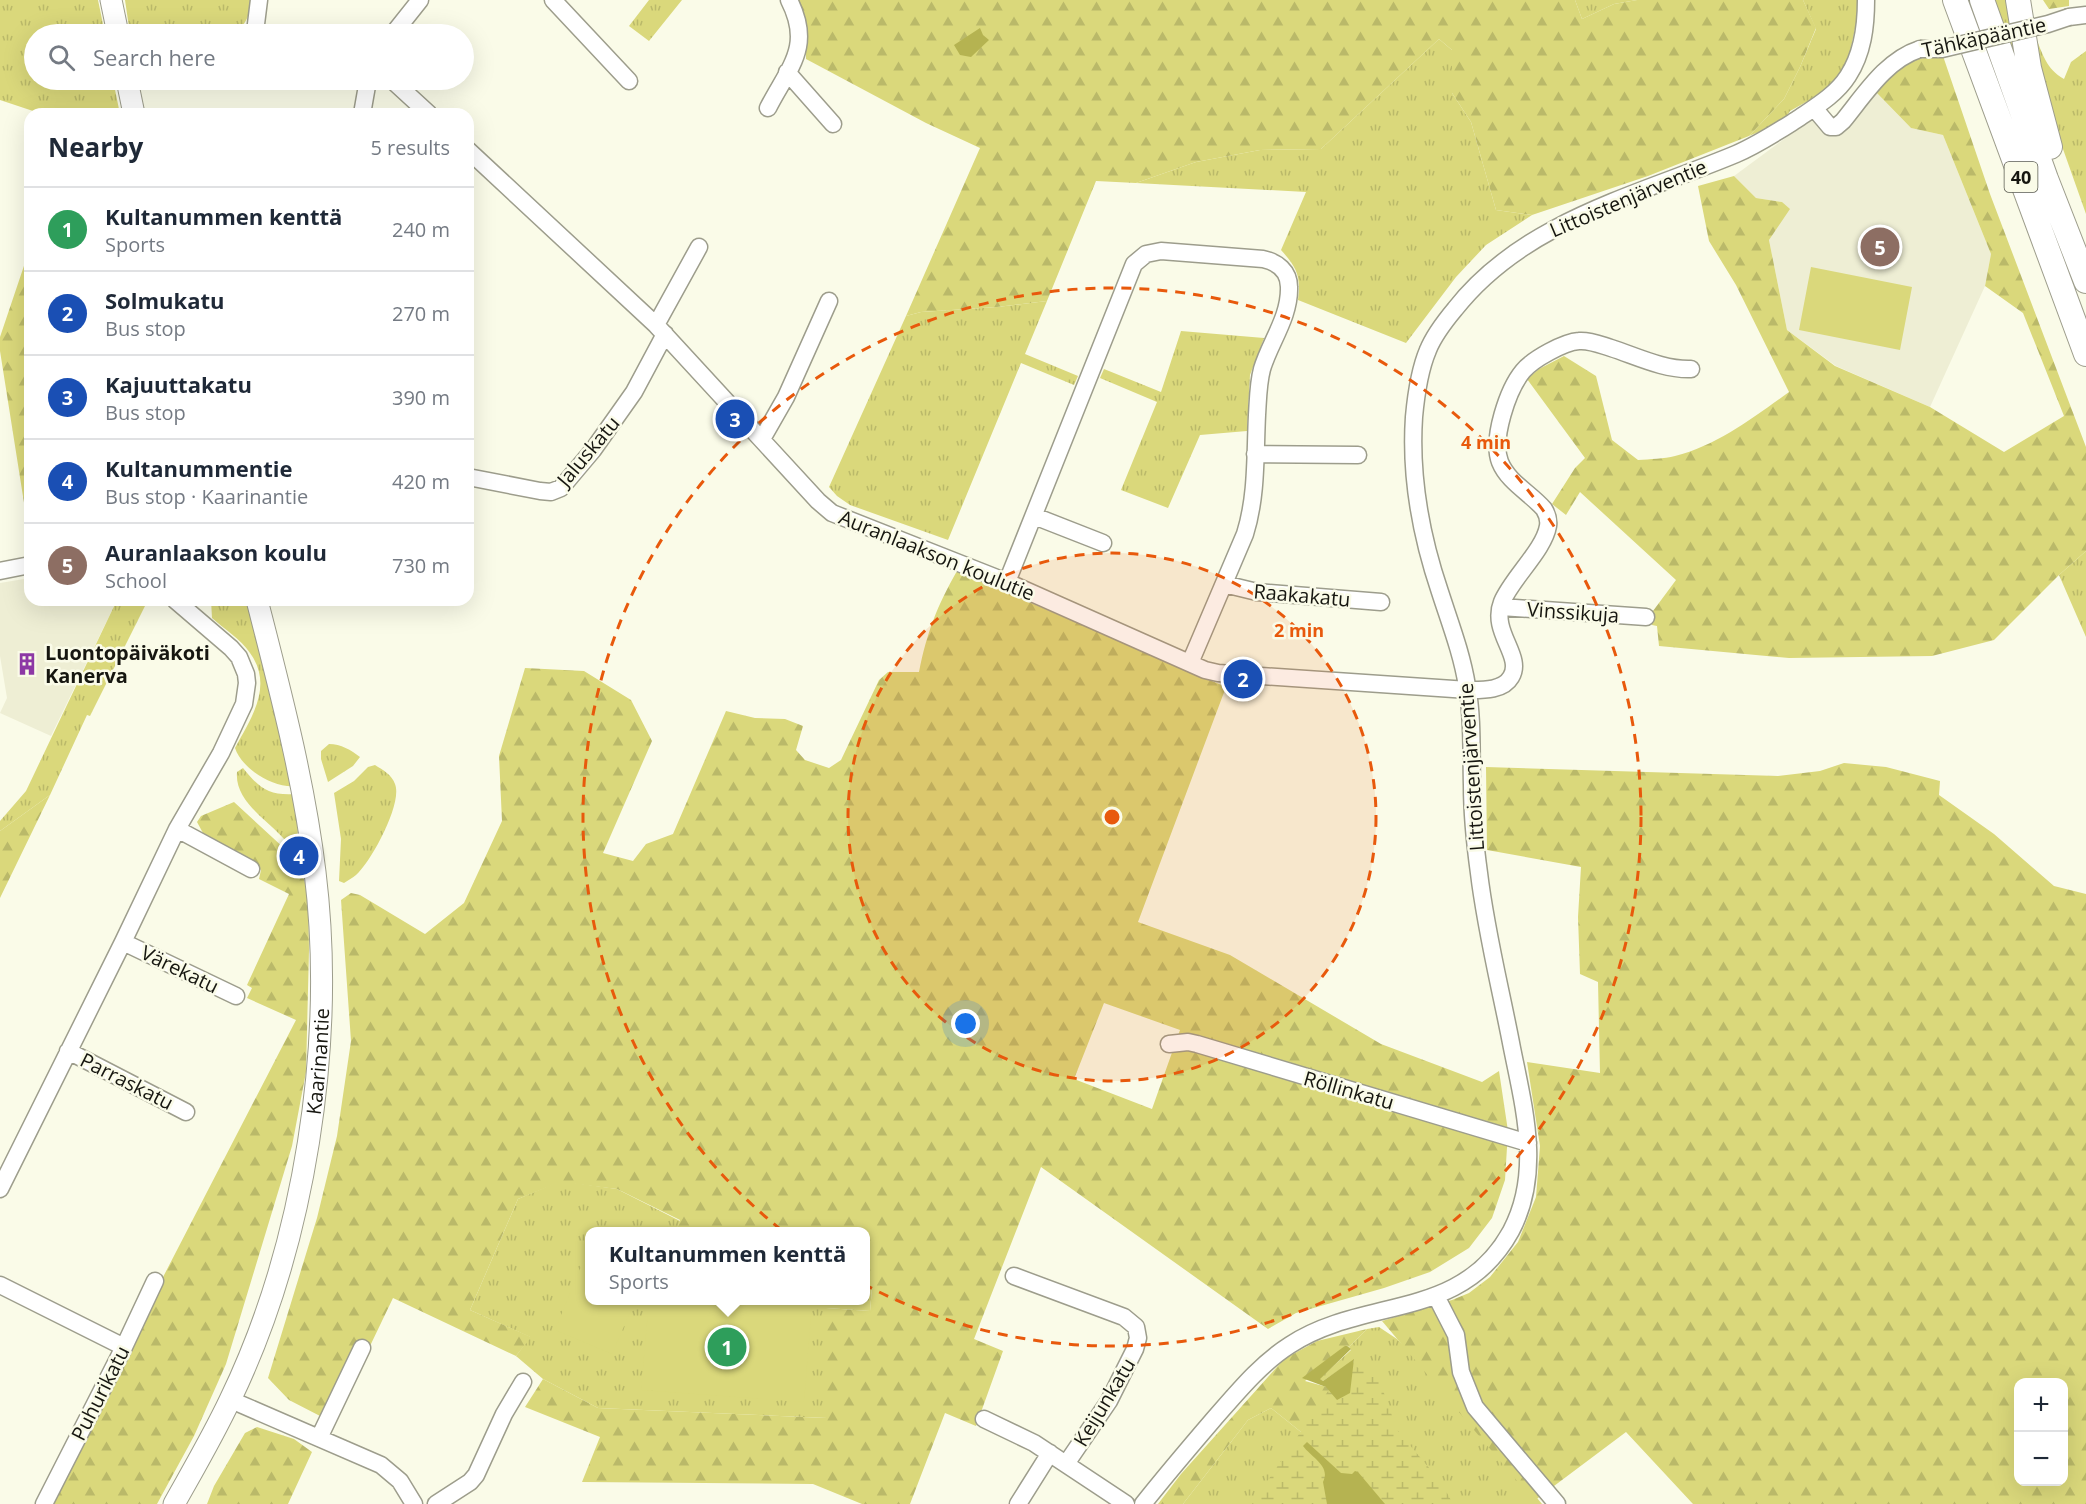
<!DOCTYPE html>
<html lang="en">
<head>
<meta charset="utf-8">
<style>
  :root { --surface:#fff; --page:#f2f2f3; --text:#1f2937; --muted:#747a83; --line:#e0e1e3; --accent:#8d38a5 }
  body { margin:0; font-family:"Open Sans",sans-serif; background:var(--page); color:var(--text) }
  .controls { position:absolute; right:18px; bottom:18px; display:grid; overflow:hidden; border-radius:12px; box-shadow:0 6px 24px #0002 }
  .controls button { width:54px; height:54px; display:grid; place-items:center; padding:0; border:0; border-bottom:2px solid var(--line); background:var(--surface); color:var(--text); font:30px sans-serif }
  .you { position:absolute; left:966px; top:1024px; width:21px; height:21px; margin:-15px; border:4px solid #fff; border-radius:50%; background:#1a73e8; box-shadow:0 0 0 9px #1a73e833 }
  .badge { display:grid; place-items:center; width:39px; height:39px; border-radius:50%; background:var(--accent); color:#fff; font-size:20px; font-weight:700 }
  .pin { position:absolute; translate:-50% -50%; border:3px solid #fff; box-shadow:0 2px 6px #0006 }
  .popup { position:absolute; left:585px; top:1227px; width:285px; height:78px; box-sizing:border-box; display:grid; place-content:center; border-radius:12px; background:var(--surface); filter:drop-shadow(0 2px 4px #0005); font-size:20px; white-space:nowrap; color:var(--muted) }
  .popup b { font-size:22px; color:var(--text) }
  .popup::after { content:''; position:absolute; left:50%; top:100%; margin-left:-12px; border:12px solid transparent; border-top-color:var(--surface) }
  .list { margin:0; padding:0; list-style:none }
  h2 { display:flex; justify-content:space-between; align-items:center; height:78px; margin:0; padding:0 24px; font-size:26px }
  h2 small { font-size:20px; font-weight:400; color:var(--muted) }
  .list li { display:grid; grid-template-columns:39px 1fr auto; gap:18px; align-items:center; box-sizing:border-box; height:84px; padding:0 24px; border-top:2px solid var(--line) }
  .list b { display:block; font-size:22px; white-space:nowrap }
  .list p { margin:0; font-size:20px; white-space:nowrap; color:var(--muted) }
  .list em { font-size:20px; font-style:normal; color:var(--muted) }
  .icon { flex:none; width:33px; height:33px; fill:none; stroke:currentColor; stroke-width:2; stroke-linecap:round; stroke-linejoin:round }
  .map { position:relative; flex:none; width:2086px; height:1504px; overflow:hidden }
  .search { position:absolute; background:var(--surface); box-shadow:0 6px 24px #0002; left:24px; top:24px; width:450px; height:66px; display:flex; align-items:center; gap:15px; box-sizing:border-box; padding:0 21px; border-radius:33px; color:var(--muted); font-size:22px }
  .panel { position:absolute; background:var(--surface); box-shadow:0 6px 24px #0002; left:24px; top:108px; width:450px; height:498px; border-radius:18px }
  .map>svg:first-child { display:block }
</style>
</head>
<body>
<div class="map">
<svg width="2086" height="1504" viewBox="0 0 2086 1504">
  <defs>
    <pattern id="grass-tufts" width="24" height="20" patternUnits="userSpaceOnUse" patternTransform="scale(1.5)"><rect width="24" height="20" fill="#dad87b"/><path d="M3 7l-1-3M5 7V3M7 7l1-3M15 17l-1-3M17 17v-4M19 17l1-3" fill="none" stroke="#bab969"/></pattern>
    <pattern id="forest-firs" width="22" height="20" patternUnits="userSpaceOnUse" patternTransform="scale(1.5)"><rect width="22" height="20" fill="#dad87b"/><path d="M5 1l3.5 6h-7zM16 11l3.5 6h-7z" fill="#bab969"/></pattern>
    <pattern id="wetland-marsh" width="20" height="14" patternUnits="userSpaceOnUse" patternTransform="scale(1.5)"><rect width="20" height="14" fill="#dad87b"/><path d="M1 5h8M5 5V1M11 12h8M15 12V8" fill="none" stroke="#bab969"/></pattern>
  </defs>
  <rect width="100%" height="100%" fill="#fafbe8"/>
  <path fill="#eeeed4" d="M1875 91 1911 128 1943 135 1991 254 1985 286 1930 407 1836 366 1787 330 1769 240 1782 202 1756 198 1734 176 1814 117 1829 133Z
    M30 578V600H117L51 736 0 713 7 698 0 656V583Z"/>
  <path fill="url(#grass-tufts)" d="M0 0H98L105 34H34V80H113L120 114H42L0 100Z
    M125 0H251C250 11 248 23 238 29 223 40 152 34 130 34Z
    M649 0H682L649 41 629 26Z
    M1575 0H1637L1614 4 1582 19Z
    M1803 0H1858L1859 9 1848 62 1834 85 1814 100 1806 102 1790 111 1783 122 1749 136 1784 99 1800 67 1816 29Z
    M1988 0H2010L2038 127Z
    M2027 36H2035C2043 54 2046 69 2064 79L2071 62 2086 51V214L2052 118Z
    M1439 39 1452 50V93L1471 122 1496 210 1532 215 1486 245 1456 277 1406 343 1298 300C1301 276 1297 268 1281 250L1306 192 1136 183 1196 162 1260 150 1321 149Z
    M1047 301 1025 354 1078 376 1074 385 1021 363 948 540 850 505 837 496 829 487 906 316 921 312 997 307Z
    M1181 331 1264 338 1250 375 1247 431 1200 435 1168 508 1121 490 1157 402 1100 378 1104 369 1161 392Z
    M2086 551V637L2059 575Z
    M117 600H148L90 716 87 715 50 795 0 831V821L26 791Z
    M211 600H247L295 786C273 788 242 769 235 748 251 718 274 686 250 653 241 639 224 629 212 618Z
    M329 744C341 744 351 750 360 757L353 766 328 782 321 759V751Z
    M375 765C383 770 392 775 395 784 403 803 371 862 356 875 353 878 348 880 344 883L339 881 341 839 334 793 354 781 368 767Z
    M243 768C260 789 269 796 297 794L298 848 296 850 292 849C276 824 234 805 237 772Z
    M560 1181 617 1189 680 1221 676 1231 589 1232V1300H865V1287L872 1288 870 1311 826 1308 827 1418 598 1408 543 1379 516 1356 530 1337 470 1310 518 1199Z
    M1379 1327 1397 1339 1438 1379 1542 1504H1385L1339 1412 1354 1360 1323 1381 1319 1379 1351 1350 1349 1347 1367 1329Z
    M1271 1408 1301 1432 1299 1504H1183L1248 1420Z"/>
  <path fill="url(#forest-firs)" fill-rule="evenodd" d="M795 0H1575L1582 19 1614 4 1637 0H1803L1816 28 1800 67 1784 99 1749 136 1648 176 1532 215 1496 210 1471 122 1452 93V50L1439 39 1321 149 1260 150 1196 162 1136 183 1096 181 1047 301 997 307 921 312 906 316 980 148 926 123 806 59V29Z
    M2043 0H2069V6L2049 9Z
    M1943 56 1990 194 2086 447V551L2059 575 1994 640 1932 656 1789 658 1659 646 1657 626 1652 625 1653 611 1676 580 1580 492 1566 515 1552 504 1575 468 1585 458 1527 379 1539 369 1564 356 1596 376 1612 440 1638 460C1650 459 1664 459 1675 456 1718 445 1754 417 1789 392L1736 285 1709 241 1698 186 1734 176 1756 198 1782 202 1790 209 1769 240 1787 330 1835 366 1930 407 2004 452 2064 416 2023 313 1985 286 1991 254 1943 135 1911 128 1875 91C1902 64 1903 59 1943 56Z
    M30 248V508L25 509 0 351V337Z
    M957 571 1226 687 1138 922 1230 955 1381 1044 1482 1082 1499 1071 1508 1131 1505 1180 1492 1218 1469 1248 1430 1272 1384 1288 1296 1313 1268 1329 1041 1167 974 1339 1003 1351 976 1426 945 1413 910 1504H862L813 1484 582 1482 600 1437 525 1407 543 1379 598 1408 826 1418V1308L870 1311 872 1288 865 1287V1232L676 1231 680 1220 617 1189 560 1182 518 1199 470 1310 531 1337 516 1356 393 1298 370 1346 357 1341 322 1417 289 1400 268 1378 317 1218 337 1136 351 1041 341 900 351 893 360 895 425 934 464 903 502 821 499 756 525 668 584 671 631 700 652 741 603 853 633 861 646 844 673 834 726 711 755 718 785 719 803 726 796 750 805 760 829 768 841 760 879 680 888 672H919C927 632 937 606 957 571ZM1104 1003 1180 1030 1152 1109 1074 1079Z
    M1844 763 1886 767 1940 781 1939 795 1994 834 2054 886 2086 894V1504H1693L1626 1432 1534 1501 1382 1321 1452 1300 1469 1293 1490 1277 1518 1242 1536 1197 1540 1146 1527 1062 1600 1073 1598 982 1580 974 1578 917 1581 867 1487 850 1486 767 1778 776 1820 771ZM2018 1382H2064V1482H2018Z
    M50 795 0 898V831Z
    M234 802 285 849 301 869 308 894 309 950 306 1072 292 1146 226 1364 194 1436 157 1504H52L132 1337 296 1020 247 998 252 988 247 985 289 894 259 879 261 870 203 833 197 822 201 816Z
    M1367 1329 1349 1347 1346 1345 1305 1381 1327 1387 1332 1393 1301 1432 1271 1408 1248 1420 1183 1504H1158L1181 1474 1284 1359 1317 1341Z
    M257 1427 294 1439 312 1452 288 1504H207L214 1486 245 1433Z"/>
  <path fill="url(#wetland-marsh)" d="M1347 1363 1378 1376 1397 1430 1441 1482 1453 1504H1252Z"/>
  <path fill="#dad87b" d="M1811 267 1912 287 1900 350 1799 330Z
    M589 1247V1300L635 1301 612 1354 555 1330Z
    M775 1300 812 1304 804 1402 641 1390 649 1301Z"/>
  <path fill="#b5b351" d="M980 28 983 35 989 40 971 57 960 55 954 45Z
    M1346 1345 1351 1349 1320 1379 1323 1381 1354 1359 1350 1393 1337 1400 1326 1387 1302 1378Z
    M1307 1442 1341 1473 1352 1474 1355 1471 1358 1472 1385 1504H1327L1323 1482C1331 1466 1312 1458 1303 1446Z"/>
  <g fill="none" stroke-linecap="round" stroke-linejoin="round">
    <g stroke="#9d9d8c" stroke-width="19">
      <path id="minor" d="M553 0 629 81
        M2069 17 2086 15
        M255 32 259 0
        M240 34 255 32 278 34
        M393 34 420 0
        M787 72 833 124
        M392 80 429 114
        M768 108C789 67 813 47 789 0
        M1814 108 1830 127H1836L1843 121C1865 94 1886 60 1920 49
        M362 114 368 80
        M468 150 656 325 818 501 832 513 1007 582 1205 670 1218 673 1468 690C1482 690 1503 691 1511 677 1524 656 1490 632 1502 602 1512 578 1544 550 1548 526 1549 520 1547 514 1544 509 1530 493 1508 482 1500 462 1491 439 1508 389 1523 371 1533 359 1564 342 1579 341 1590 340 1601 345 1611 348 1636 356 1664 370 1691 369
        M656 325 699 247
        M762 439 786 397 829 301
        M1255 454 1358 455
        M468 477 540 491 551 492 561 488 593 450 634 392 665 334
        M1034 516 1103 543
        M0 571 30 565
        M1007 582 1134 264 1146 254 1161 251 1263 259C1277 262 1289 271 1289 287 1290 317 1270 342 1262 369 1258 384 1258 400 1257 415 1255 455 1257 496 1245 534L1190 663
        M1224 584 1257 592 1381 602
        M1501 607 1646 617
        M177 829 251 869
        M123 942 236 996
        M1169 1044 1188 1042 1197 1044 1528 1143
        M68 1051 186 1112
        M0 1189 123 942 177 829 221 753 244 704 247 683 246 674 239 657 231 648 175 600
        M1014 1276 1124 1317 1136 1327 1138 1338 1135 1349 1109 1401 1066 1464
        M0 1285 124 1347
        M1436 1296 1456 1335 1461 1372 1475 1407 1557 1504
        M231 1400 381 1465 400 1481 414 1504
        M984 1419 1034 1443 1126 1504
        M319 1438 362 1348
        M44 1504 124 1347 155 1281
        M436 1504 470 1482 476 1475 504 1414 523 1382
        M1018 1504 1050 1453
        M1143 1504C1166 1475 1189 1448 1213 1420 1236 1394 1260 1364 1290 1345 1365 1296 1461 1322 1511 1231 1542 1173 1524 1108 1512 1048 1501 990 1486 932 1479 873 1475 844 1472 814 1472 785 1471 752 1473 719 1467 686 1462 654 1450 623 1440 592 1421 536 1410 477 1414 417 1416 395 1419 371 1428 350 1434 335 1445 321 1455 309 1524 221 1638 195 1736 154 1757 145 1777 132 1796 120 1815 107 1836 95 1848 76 1863 53 1866 26 1866 0"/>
    </g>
    <g stroke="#9d9d8c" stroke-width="23">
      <g id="major">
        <path d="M111 0 118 34"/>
        <path d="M127 80 134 114"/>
        <path id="s1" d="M174 1504C193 1470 213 1436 230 1400 305 1245 336 1043 315 872 304 780 280 690 257 600"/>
      </g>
    </g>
    <g stroke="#9d9d8c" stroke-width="26">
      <path id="highway" d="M1955 0 2086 354
        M1982 0 2046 179 2086 281
        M2018 0 2029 68 2050 147"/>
    </g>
    <use href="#minor" stroke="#fff" stroke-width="16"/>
    <use href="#major" stroke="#fff" stroke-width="21"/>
    <use href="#highway" stroke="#fff" stroke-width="24"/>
    <g stroke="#9d9d8c" stroke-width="19" stroke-linecap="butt">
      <path id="minor-bridge" d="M1920 49H1942L2048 24 2069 17"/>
    </g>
    <use href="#minor-bridge" stroke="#fff" stroke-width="16"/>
  </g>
  <circle cx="1112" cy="817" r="264" fill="#e8590c" fill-opacity=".12"/>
  <g fill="none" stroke="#e8590c" stroke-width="3" stroke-dasharray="10 8">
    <circle cx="1112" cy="817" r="264"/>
    <circle cx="1112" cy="817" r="529"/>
  </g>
  <defs>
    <g id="building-bare" transform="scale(1.8)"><path d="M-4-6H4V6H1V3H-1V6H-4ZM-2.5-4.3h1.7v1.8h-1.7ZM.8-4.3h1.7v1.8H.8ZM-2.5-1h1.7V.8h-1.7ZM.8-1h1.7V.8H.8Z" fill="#8d38a5" stroke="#fafbe8" stroke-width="2.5" paint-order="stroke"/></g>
  </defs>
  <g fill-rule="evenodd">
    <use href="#building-bare" x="27" y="664"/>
  </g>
  <g text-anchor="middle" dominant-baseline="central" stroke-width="5" stroke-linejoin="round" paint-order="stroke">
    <rect fill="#fafbe8" stroke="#5a5b51" stroke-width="1.5" x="2004.5" y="162" width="33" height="30" rx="4.5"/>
    <g font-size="18" font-weight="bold" fill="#161610">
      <text x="2021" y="177">40</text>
    </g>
    <g font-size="20" fill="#161610" stroke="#fafbe8">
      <text transform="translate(1984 37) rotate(-12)">Tähkäpääntie</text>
      <text transform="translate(1628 198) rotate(-23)">Littoistenjärventie</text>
      <text transform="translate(588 451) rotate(-50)">Jaluskatu</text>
      <text transform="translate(937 555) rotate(22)">Auranlaakson koulutie</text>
      <text transform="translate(1302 595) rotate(5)">Raakakatu</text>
      <text transform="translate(1573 612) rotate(4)">Vinssikuja</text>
      <text transform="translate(1471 767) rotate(-94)">Littoistenjärventie</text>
      <text transform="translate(180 969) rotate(26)">Värekatu</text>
      <text stroke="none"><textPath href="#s1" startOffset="470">Kaarinantie</textPath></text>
      <text transform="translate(127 1081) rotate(27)">Parraskatu</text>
      <text transform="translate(1349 1090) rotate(16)">Röllinkatu</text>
      <text transform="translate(100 1393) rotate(-63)">Puhurikatu</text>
      <text transform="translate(1104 1402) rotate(-59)">Keijunkatu</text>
    </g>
    <g font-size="20" font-weight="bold" fill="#161610" stroke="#fafbe8" text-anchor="start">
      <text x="45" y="652">Luontopäiväkoti<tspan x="45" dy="23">Kanerva</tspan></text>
    </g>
  </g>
  <circle cx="1112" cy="817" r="9" fill="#e8590c" stroke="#fafbe8" stroke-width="3"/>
  <g font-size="18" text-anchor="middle" font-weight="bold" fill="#e8590c" stroke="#fafbe8" stroke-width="5" stroke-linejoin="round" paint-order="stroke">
    <text x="1486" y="449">4 min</text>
    <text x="1299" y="637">2 min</text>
  </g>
</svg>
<div class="controls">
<button>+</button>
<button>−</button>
</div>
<div class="you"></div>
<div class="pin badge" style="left:727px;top:1347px;background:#2e9e5b">1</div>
<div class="popup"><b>Kultanummen kenttä</b>Sports</div>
<div class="pin badge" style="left:1243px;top:679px;background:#1a4fb4">2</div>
<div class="pin badge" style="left:735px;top:419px;background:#1a4fb4">3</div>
<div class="pin badge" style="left:299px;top:856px;background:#1a4fb4">4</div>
<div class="pin badge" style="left:1880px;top:247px;background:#8d6e63">5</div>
<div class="search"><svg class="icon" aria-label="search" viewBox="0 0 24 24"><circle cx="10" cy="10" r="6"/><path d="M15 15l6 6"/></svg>Search here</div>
<section class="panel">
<h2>Nearby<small>5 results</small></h2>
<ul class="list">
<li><span class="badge" style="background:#2e9e5b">1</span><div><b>Kultanummen kenttä</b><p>Sports</p></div><em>240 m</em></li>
<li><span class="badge" style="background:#1a4fb4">2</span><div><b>Solmukatu</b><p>Bus stop</p></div><em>270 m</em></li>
<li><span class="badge" style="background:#1a4fb4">3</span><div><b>Kajuuttakatu</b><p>Bus stop</p></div><em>390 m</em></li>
<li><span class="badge" style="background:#1a4fb4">4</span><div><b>Kultanummentie</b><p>Bus stop · Kaarinantie</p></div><em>420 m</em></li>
<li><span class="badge" style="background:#8d6e63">5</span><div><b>Auranlaakson koulu</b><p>School</p></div><em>730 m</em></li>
</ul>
</section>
</div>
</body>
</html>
